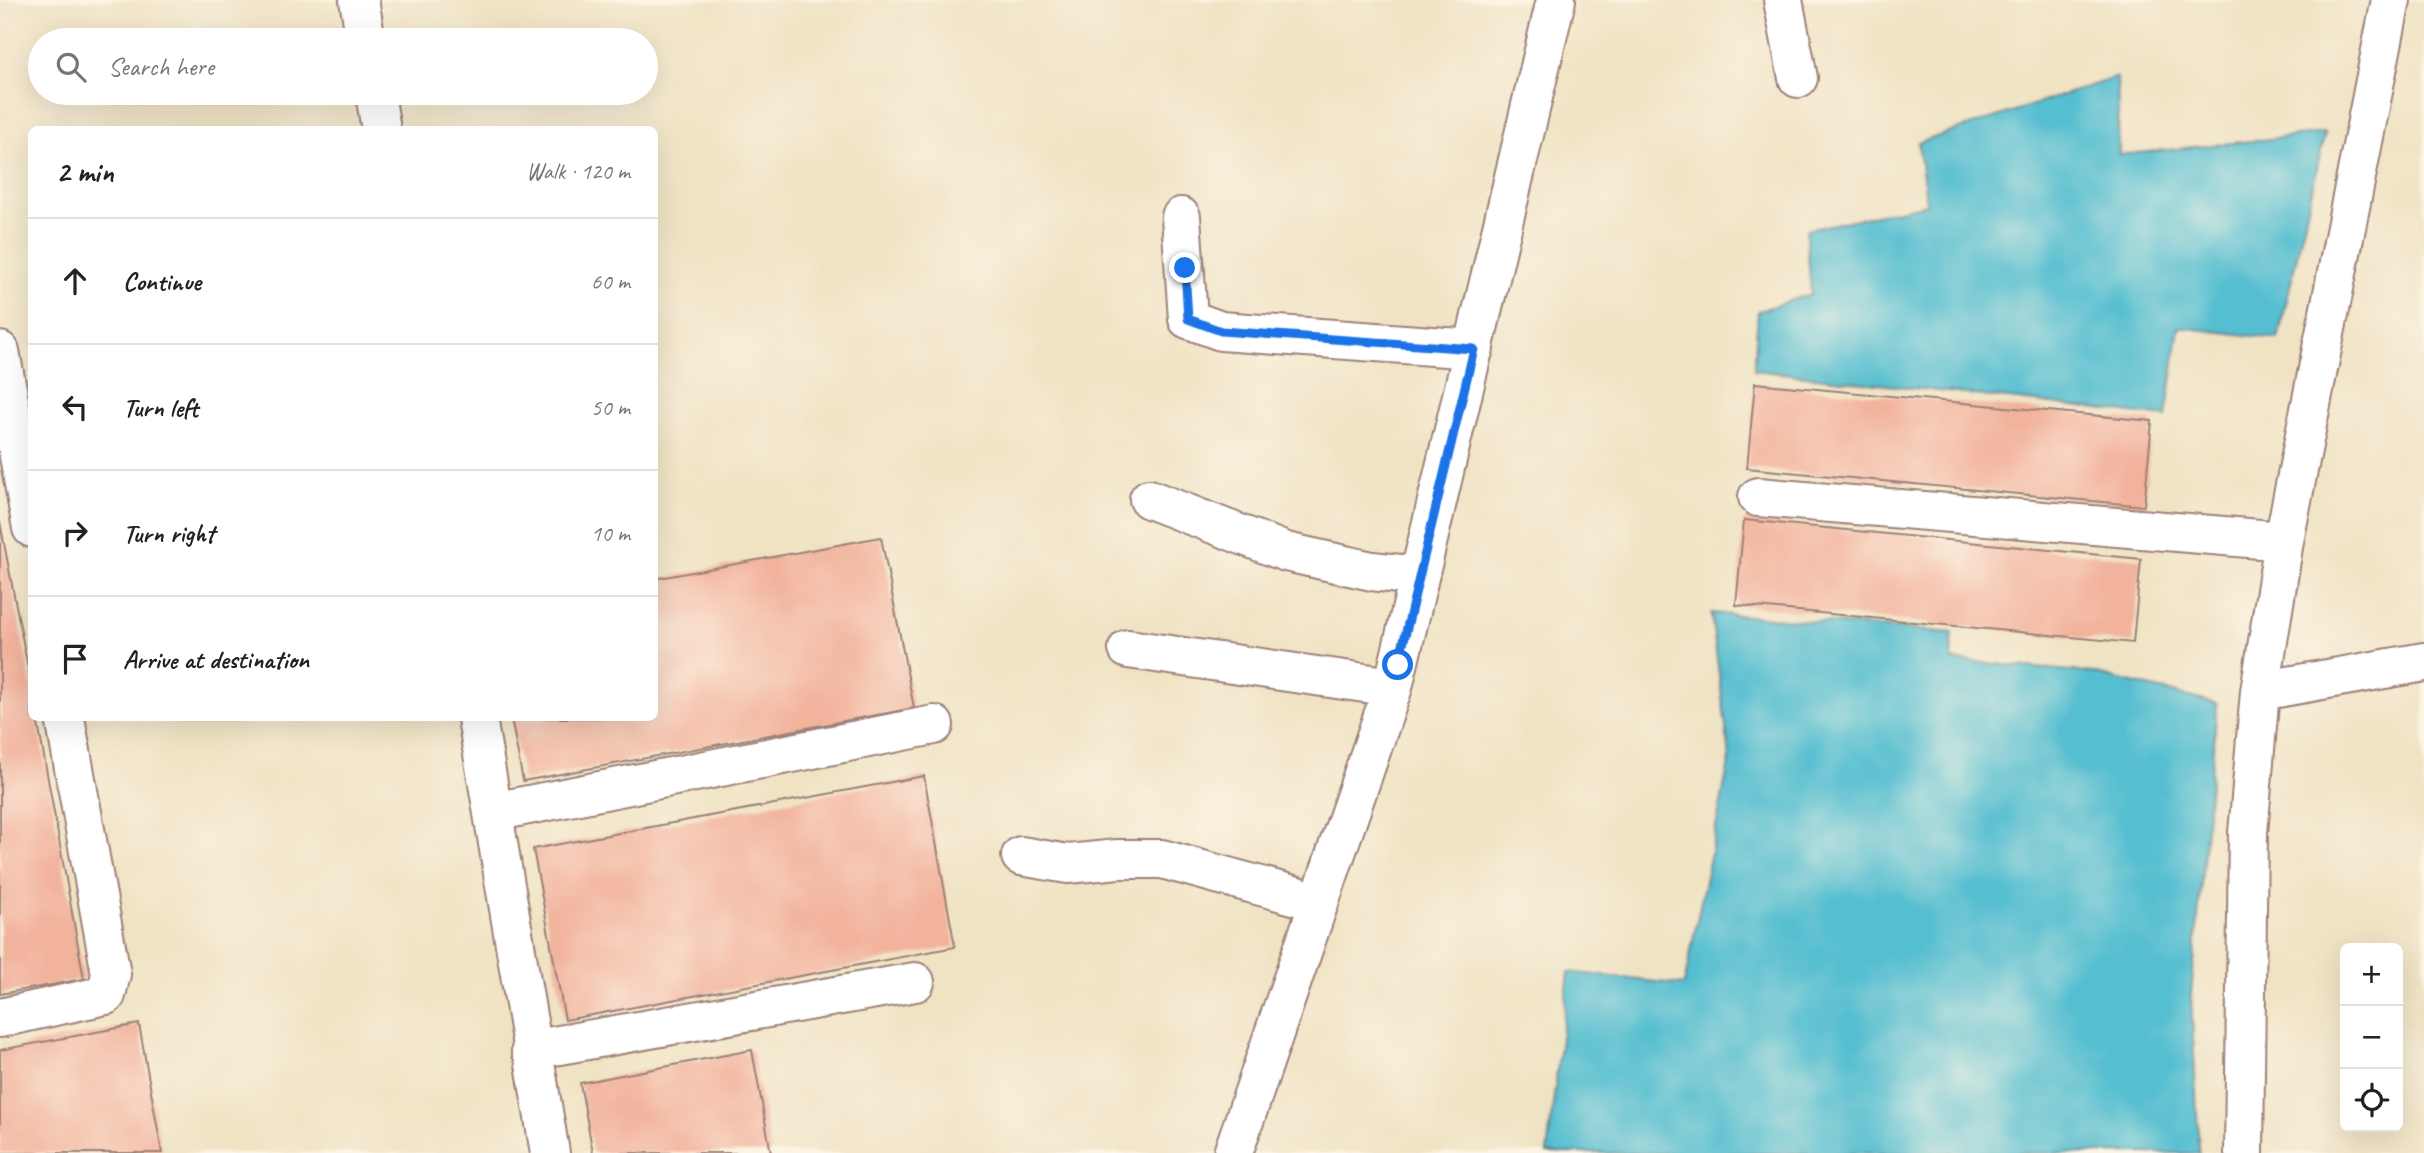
<!DOCTYPE html>
<html lang="en">
<head>
<meta charset="utf-8">
<style>
  :root { --surface:#fff; --page:#f2f2f2; --text:#222; --muted:#767676; --line:#e0e0e0 }
  body { margin:0; font-family:Caveat,sans-serif; background:var(--page); color:var(--text) }
  .controls { position:absolute; right:21px; bottom:21px; display:grid; overflow:hidden; border-radius:10px; box-shadow:0 7px 28px #0002 }
  .controls button { width:63px; height:63px; display:grid; place-items:center; padding:0; border:0; border-bottom:2px solid var(--line); background:var(--surface); color:var(--text); font:35px sans-serif }
  .stop { position:absolute; width:21px; height:21px; margin:-16px; border:5px solid #1a73e8; border-radius:50%; background:#fff }
  .stop.end { background:#1a73e8; border-color:#fff; box-shadow:0 2px 7px #0008 }
  .list { margin:0; padding:0; list-style:none }
  h2 { display:flex; justify-content:space-between; align-items:center; height:91px; margin:0; padding:0 28px; font-size:30px }
  h2 small { font-size:23px; font-weight:400; color:var(--muted) }
  .list li { display:grid; grid-template-columns:46px 1fr auto; gap:21px; align-items:center; box-sizing:border-box; height:126px; padding:0 28px; border-top:2px solid var(--line) }
  .list b { display:block; font-size:26px; white-space:nowrap }
  .list em { font-size:23px; font-style:normal; color:var(--muted) }
  .icon { flex:none; width:38px; height:38px; fill:none; stroke:currentColor; stroke-width:2; stroke-linecap:round; stroke-linejoin:round }
  .map { position:relative; flex:none; width:2424px; height:1153px; overflow:hidden }
  .search { position:absolute; background:var(--surface); box-shadow:0 7px 28px #0002; left:28px; top:28px; width:630px; height:77px; display:flex; align-items:center; gap:18px; box-sizing:border-box; padding:0 24px; border-radius:38px; color:var(--muted); font-size:26px }
  .panel { position:absolute; background:var(--surface); box-shadow:0 7px 28px #0002; left:28px; top:126px; width:630px; height:595px; border-radius:10px }
  .map>svg:first-child { display:block }
</style>
</head>
<body>
<div class="map">
<svg width="2424" height="1153" viewBox="0 0 2424 1153">
  <rect width="100%" height="100%" fill="#fcf5e5"/>
  <filter id="ink" filterUnits="userSpaceOnUse"><feTurbulence type="fractalNoise" baseFrequency=".0143" numOctaves="2"/><feDisplacementMap in="SourceGraphic" scale="14" xChannelSelector="R" yChannelSelector="G"/><feConvolveMatrix kernelMatrix="1 2 1 2 8 2 1 2 1" color-interpolation-filters="sRGB"/></filter>
  <filter id="wash" filterUnits="userSpaceOnUse"><feTurbulence type="fractalNoise" baseFrequency=".00686" numOctaves="4" result="noise"/><feDisplacementMap in="SourceGraphic" scale="28" xChannelSelector="R" yChannelSelector="G"/><feGaussianBlur stdDeviation="1.57" result="paint"/><feColorMatrix in="noise" values="0 0 0 0 0 0 0 0 0 0 0 0 0 0 0 0 0 1.4 0 .05"/><feComposite in="paint" operator="in"/></filter>
  <g filter="url(#wash)">
    <rect width="100%" height="100%" fill="#f0e3c4"/>
    <path fill="#54bed0" stroke="#4f6e7e" stroke-width="2" d="M2117 77 2119 155 2325 133 2278 339 2179 327 2166 417 1754 370 1758 311 1811 294 1806 230 1927 204 1918 143Z
      M1711 613 1953 633 1951 660 2093 673 2217 704 2191 996 2199 1153H1547L1569 972 1684 985 1730 758Z"/>
    <g id="blocks">
      <path fill="#f2b39d" d="M1755 383 2152 421 2144 506 1747 468Z
        M1744 520 2141 559 2133 643 1736 605Z
        M0 522 32 689V718H37L84 979 0 994Z
        M881 537 914 708 523 781 511 718H654V579Z
        M924 776 955 947 565 1020 533 849Z
        M139 1024 162 1153H0V1050Z
        M752 1050 771 1153H593L580 1083Z"/>
    </g>
  </g>
  <g filter="url(#ink)">
    <use href="#blocks" fill-opacity="0" stroke="#9d8178" stroke-width="2"/>
    <g fill="none" stroke-linecap="round" stroke-linejoin="round">
      <g stroke="#9d8178" stroke-width="42">
        <path id="minor" d="M359 0 366 40
          M1783 0 1798 78
          M375 93 381 130
          M1181 217 1188 319 1221 331 1474 349
          M0 351 32 528
          M1758 497 2284 541
          M1149 499 1286 552 1372 571 1418 576
          M1128 649 1393 687
          M2260 691 2424 662
          M477 718 550 1153
          M493 812 934 725
          M1021 856 1068 864 1118 859H1162L1319 902
          M0 1018 106 995 111 974 65 718
          M531 1050 915 982
          M1233 1153 1393 687 1556 0
          M2244 1153 2248 833 2260 691 2284 541 2391 0"/>
      </g>
      <use href="#minor" stroke="#fff" stroke-width="38"/>
    </g>
  </g>
  <g fill="none" stroke-linecap="round" stroke-linejoin="round" filter="url(#ink)">
    <path stroke="#1a73e8" stroke-width="9" d="M1185 268 1188 319 1221 331 1474 349 1398 665"/>
  </g>
</svg>
<div class="controls">
<button>+</button>
<button>−</button>
<button><svg class="icon" aria-label="locate" viewBox="0 0 24 24"><circle cx="12" cy="12" r="6"/><path d="M12 2v4M12 18v4M2 12h4M18 12h4"/></svg></button>
</div>
<div class="stop" style="left:1398px;top:665px"></div>
<div class="stop end" style="left:1185px;top:268px"></div>
<div class="search"><svg class="icon" aria-label="search" viewBox="0 0 24 24"><circle cx="10" cy="10" r="6"/><path d="M15 15l6 6"/></svg>Search here</div>
<section class="panel">
<h2>2 min<small>Walk · 120 m</small></h2>
<ul class="list">
<li><svg class="icon" aria-label="ahead" viewBox="0 0 24 24"><path d="M12 20V5M6 11l6-6 6 6"/></svg><div><b>Continue</b></div><em>60 m</em></li>
<li><svg class="icon" aria-label="left" viewBox="0 0 24 24"><path d="M17 20v-9H6M10 6l-5 5 5 5"/></svg><div><b>Turn left</b></div><em>50 m</em></li>
<li><svg class="icon" aria-label="right" viewBox="0 0 24 24"><path d="M7 20v-9h11M14 6l5 5-5 5"/></svg><div><b>Turn right</b></div><em>10 m</em></li>
<li><svg class="icon" aria-label="arrive" viewBox="0 0 24 24"><path d="M6 21V4h12l-3 4 3 4H6"/></svg><div><b>Arrive at destination</b></div></li>
</ul>
</section>
</div>
</body>
</html>
